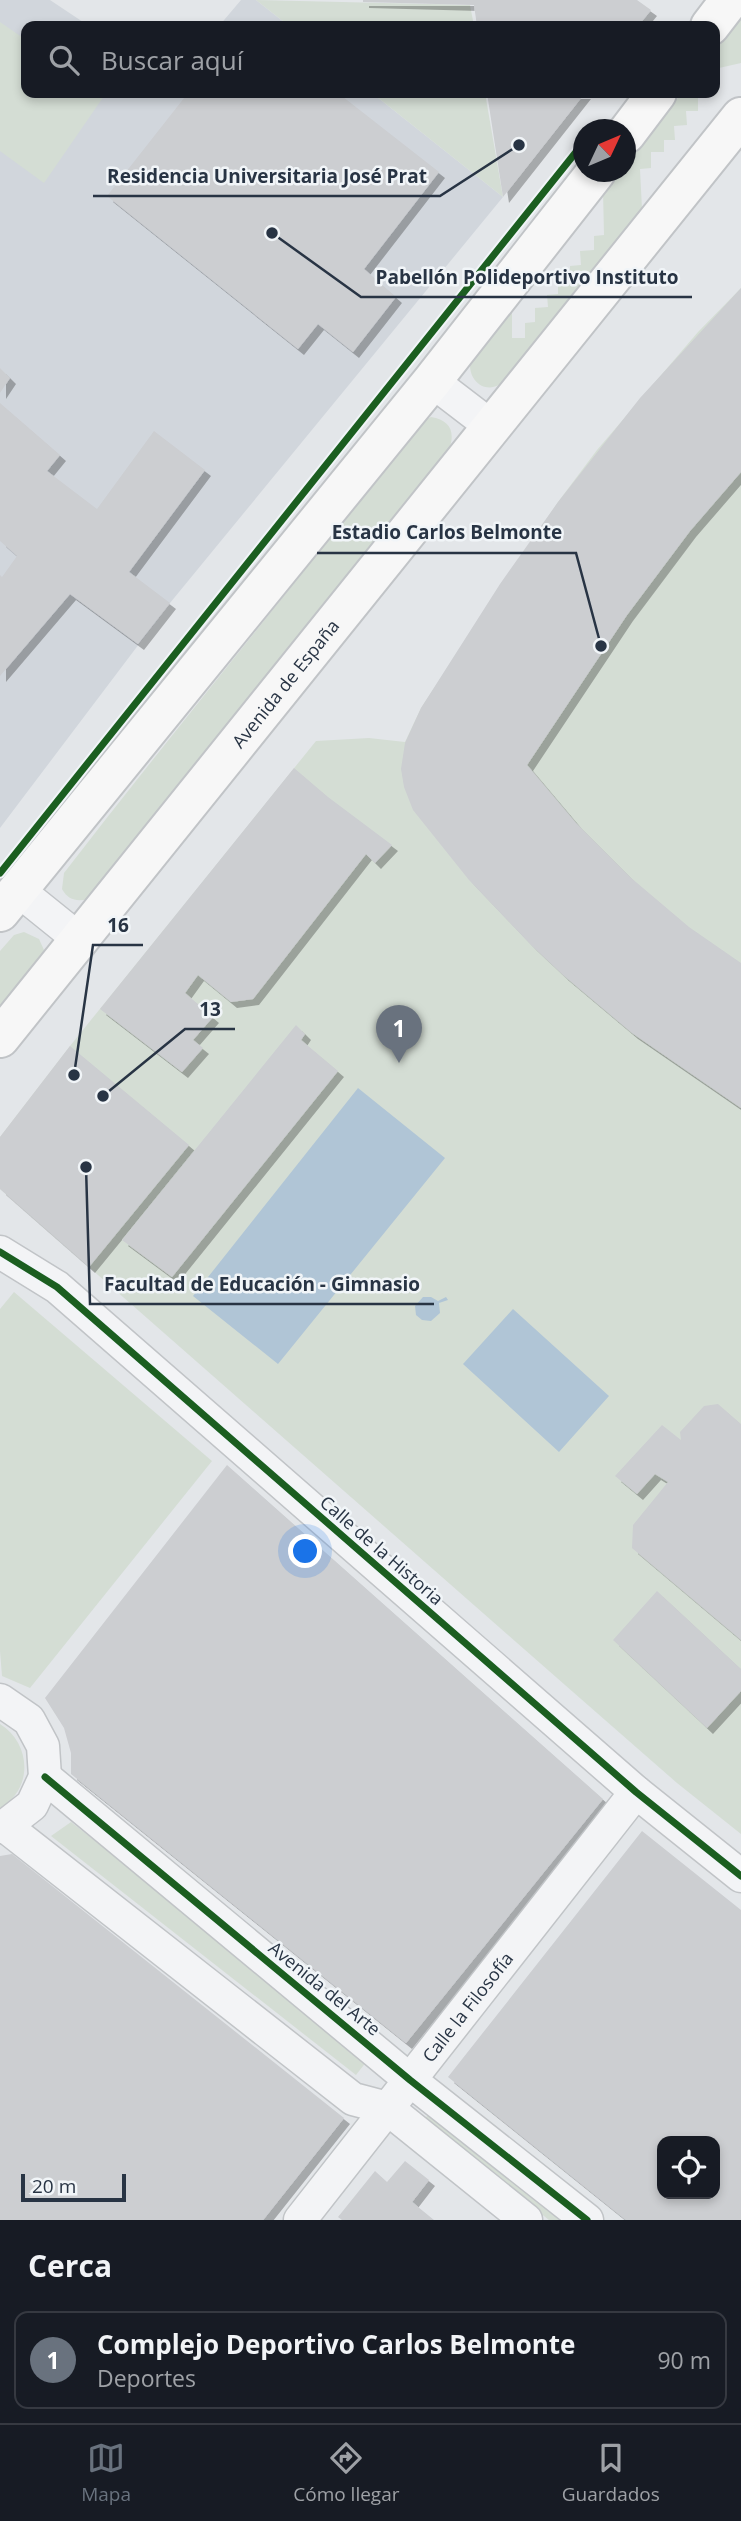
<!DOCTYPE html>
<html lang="es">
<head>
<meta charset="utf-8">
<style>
  :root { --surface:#171b24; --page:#20242c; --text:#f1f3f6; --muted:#9ea1a6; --line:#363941; --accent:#69727e }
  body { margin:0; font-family:"Open Sans",sans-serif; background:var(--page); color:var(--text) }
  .controls { position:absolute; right:21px; bottom:21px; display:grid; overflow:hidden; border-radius:14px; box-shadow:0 4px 10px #0003 }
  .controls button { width:63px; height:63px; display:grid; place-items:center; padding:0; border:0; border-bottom:2px solid var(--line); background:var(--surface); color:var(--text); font:35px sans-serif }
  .compass { position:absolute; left:573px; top:119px; width:63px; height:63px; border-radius:50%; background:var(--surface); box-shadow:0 4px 10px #0003; rotate:46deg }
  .scale { position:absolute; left:21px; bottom:18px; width:105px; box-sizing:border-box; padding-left:7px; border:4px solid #283444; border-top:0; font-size:19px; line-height:24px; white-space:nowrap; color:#283444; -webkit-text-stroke:5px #f1f5f8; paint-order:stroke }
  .you { position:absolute; left:306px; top:1552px; width:24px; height:24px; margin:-18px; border:5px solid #fff; border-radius:50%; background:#1a73e8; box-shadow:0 0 0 10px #1a73e833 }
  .badge { display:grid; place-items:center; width:46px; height:46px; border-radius:50%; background:var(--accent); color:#fff; font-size:23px; font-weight:700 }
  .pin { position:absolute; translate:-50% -58px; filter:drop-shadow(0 2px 4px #0008) }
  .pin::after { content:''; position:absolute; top:37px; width:24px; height:21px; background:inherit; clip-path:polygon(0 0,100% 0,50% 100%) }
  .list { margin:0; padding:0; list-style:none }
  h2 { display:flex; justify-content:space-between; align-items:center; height:91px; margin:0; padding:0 28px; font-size:30px }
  h2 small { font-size:23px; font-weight:400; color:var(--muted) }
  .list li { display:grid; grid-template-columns:46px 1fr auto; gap:21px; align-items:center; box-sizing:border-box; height:98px; margin:0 14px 14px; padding:0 14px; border:2px solid var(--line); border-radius:14px }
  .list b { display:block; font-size:26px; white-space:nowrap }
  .list p { margin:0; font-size:23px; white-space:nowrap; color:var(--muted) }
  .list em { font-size:23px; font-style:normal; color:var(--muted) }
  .icon { flex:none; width:38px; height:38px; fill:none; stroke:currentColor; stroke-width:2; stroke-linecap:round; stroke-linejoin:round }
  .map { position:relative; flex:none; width:741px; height:2220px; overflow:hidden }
  .search { position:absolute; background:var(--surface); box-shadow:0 4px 10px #0003; left:21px; right:21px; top:21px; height:77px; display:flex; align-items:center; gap:18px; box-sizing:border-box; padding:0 24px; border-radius:14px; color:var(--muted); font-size:26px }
  .sheet { height:203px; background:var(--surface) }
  nav { display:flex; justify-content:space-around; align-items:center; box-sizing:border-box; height:98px; border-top:2px solid var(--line); background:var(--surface); font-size:19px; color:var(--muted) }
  nav a { display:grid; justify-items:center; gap:4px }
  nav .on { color:var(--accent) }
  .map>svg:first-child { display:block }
</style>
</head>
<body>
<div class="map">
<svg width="741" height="2220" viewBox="0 0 741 2220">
  <defs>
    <filter id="shadow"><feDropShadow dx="6" dy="6" stdDeviation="0" flood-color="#0004"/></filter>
  </defs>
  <rect width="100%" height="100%" fill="#e3e6e9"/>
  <path fill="#d1d6dc" d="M0 0H50L89 26H26V93H372L503 197 170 603 0 828Z
    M241 0H256L289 26H219Z"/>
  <path fill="#d4ddd4" d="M256 0 470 5 474 26H289Z
    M741 19V63L719 68V80L715 81V51Z
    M0 22 26 40V93H100L104 96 44 183 0 151Z
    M372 93H485L503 197Z
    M682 93H709V96H698V111H686L687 125 674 126 675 140H664V152H651V168L640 169 642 209 499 385C483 393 469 380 470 363L512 308V338H525V323L535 322V308L548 307 547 295 558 294V279H570V266L581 265 580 251 594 250V236L604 235 603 191 619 172H626V163Z
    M741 288V1834L677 1783 573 1692 0 1189V1137L70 1046 316 741 369 738 405 742 421 708 558 502 597 450 698 332Z
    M431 417C449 420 455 430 450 447L88 899C77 902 68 900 62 889L64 873C181 721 304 575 419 423Z
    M24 932 39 939 44 950V955L0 1014V951L14 935Z
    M14 1292 212 1461 30 1688 2 1676 0 1651V1309Z
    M0 1724C31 1743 34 1789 0 1808Z
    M71 1822 370 2057 356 2075 51 1836Z
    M430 2112 565 2220H549L424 2120Z"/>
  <path fill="#b0c5d6" d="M358 1088 445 1158 278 1364 193 1296Z
    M423 1297H431L438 1301 446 1297 448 1300 439 1303 440 1313 431 1321 422 1320 416 1315 415 1306Z
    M513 1309 609 1396 559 1452 463 1364Z"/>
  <path fill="#ccced1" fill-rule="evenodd" filter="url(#shadow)" d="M363 0H637L651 10 638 26H477L474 5 363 2Z
    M188 93H338L439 172 364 269 396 297 353 352 318 324 298 349 107 196Z
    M487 93H585L503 197Z
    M741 288V472L690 531 627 615 527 765 576 823 630 877 689 927 741 963V1108L632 1033 563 975 531 945 469 880 413 810 404 787 401 769 405 743 421 708 500 584 558 502 640 398Z
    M0 368 10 378 0 393Z
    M0 403 60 455 47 471 97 509 154 431 205 470 129 572 170 603 138 644 70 594 0 676V575L2 577 17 556 0 541Z
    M294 768 328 797 392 845 375 863 366 854 253 999 231 1002 198 975 185 993 213 1017 193 1040 203 1048 182 1072 100 1009Z
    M296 1025 305 1034 301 1040 338 1071 172 1277 122 1240Z
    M70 1046 189 1145 89 1267 0 1189V1137Z
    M718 1404 741 1424V1640L632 1548 633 1525 668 1482 655 1474 637 1494 615 1476 662 1425 681 1440 680 1432 704 1406Z
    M227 1465 603 1799 406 2043 71 1774V1753L64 1728 45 1698Z
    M657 1591 741 1669V1691L707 1728 613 1640Z
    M642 1831 741 1910V2220H626L448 2077ZM662 2141H715V2194H662Z
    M12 1854 344 2118 263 2220H0V1856Z
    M405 2161 429 2180 412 2202 434 2220H342L338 2217 375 2171 387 2182Z"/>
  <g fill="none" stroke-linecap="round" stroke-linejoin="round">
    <g stroke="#c1c4c7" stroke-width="35">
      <g id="minor">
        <path d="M432 381 492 427"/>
        <path d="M18 890 80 940"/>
        <path d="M0 1252 57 1287 636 1792 741 1876"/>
        <path d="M0 1700 29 1720 43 1746 45 1777 32 1805 5 1826 0 1827"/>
        <path d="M45 1777 410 2080 587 2220"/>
        <path d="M5 1826 353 2099 387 2108 526 2220"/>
        <path id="s1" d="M300 2220 636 1792"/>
      </g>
    </g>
    <g stroke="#c1c4c7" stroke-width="42">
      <g id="secondary">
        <path d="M710 26 730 0"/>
        <path d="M626 134 657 93"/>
        <path d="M0 912 432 381 596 172"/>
        <path id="s2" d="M0 1038 741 117"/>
      </g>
    </g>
    <use href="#minor" stroke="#f3f4f6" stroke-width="32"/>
    <use href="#secondary" stroke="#f7f7f7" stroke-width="38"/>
    <g stroke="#f1f5f8" stroke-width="11">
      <path id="cycleway" d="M0 873 584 142
        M0 1252 57 1287 636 1792 741 1876
        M45 1777 410 2080 587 2220"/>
    </g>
    <use href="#cycleway" stroke="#1b5e20" stroke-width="7"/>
  </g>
  <g text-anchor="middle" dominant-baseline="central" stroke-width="5" stroke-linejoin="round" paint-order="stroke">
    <g font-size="18" fill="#283444" stroke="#f1f5f8">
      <text stroke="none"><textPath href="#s2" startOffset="455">Avenida de España</textPath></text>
      <text transform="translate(382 1550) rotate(41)">Calle de la Historia</text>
      <text transform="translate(325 1988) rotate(39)">Avenida del Arte</text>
      <text stroke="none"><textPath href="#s1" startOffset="271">Calle la Filosofía</textPath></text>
    </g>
  </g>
  <path fill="none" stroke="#283444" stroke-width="2.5" d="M519 145L440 196H93M272 233L361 297H692M601 646L576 553H317M74 1075L93 945H143M103 1096L185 1029H235M86 1167L90 1304H434"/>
  <g fill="#283444" stroke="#f1f5f8" stroke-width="2.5">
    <circle cx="519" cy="145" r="7"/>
    <circle cx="272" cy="233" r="7"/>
    <circle cx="601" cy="646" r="7"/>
    <circle cx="74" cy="1075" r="7"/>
    <circle cx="103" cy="1096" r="7"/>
    <circle cx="86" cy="1167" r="7"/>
  </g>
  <g font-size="19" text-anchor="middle" font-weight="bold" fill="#283444" stroke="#f1f5f8" stroke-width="5" stroke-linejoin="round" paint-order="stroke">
    <text x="267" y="183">Residencia Universitaria José Prat</text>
    <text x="527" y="284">Pabellón Polideportivo Instituto</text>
    <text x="447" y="539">Estadio Carlos Belmonte</text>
    <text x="118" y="932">16</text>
    <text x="210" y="1016">13</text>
    <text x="262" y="1291">Facultad de Educación - Gimnasio</text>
  </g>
</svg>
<div class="controls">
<button><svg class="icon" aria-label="locate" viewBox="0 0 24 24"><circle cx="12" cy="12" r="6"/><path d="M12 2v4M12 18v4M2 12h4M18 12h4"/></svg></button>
</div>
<svg class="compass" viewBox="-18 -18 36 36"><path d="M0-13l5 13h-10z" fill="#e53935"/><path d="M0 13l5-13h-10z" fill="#9ea1a6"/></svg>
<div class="scale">20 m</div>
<div class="you"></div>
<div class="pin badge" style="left:399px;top:1063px">1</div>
<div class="search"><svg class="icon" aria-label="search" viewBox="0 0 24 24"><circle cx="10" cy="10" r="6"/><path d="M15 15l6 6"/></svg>Buscar aquí</div>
</div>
<section class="sheet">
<h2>Cerca<small></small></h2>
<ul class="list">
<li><span class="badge">1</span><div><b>Complejo Deportivo Carlos Belmonte</b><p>Deportes</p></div><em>90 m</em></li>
</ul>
</section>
<nav>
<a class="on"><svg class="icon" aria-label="map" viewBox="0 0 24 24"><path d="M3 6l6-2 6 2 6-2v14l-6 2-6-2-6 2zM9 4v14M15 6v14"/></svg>Mapa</a>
<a><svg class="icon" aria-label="directions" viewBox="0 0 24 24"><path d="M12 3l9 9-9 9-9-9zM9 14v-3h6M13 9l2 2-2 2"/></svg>Cómo llegar</a>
<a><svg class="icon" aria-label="saved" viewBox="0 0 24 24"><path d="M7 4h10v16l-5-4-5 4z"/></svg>Guardados</a>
</nav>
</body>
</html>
